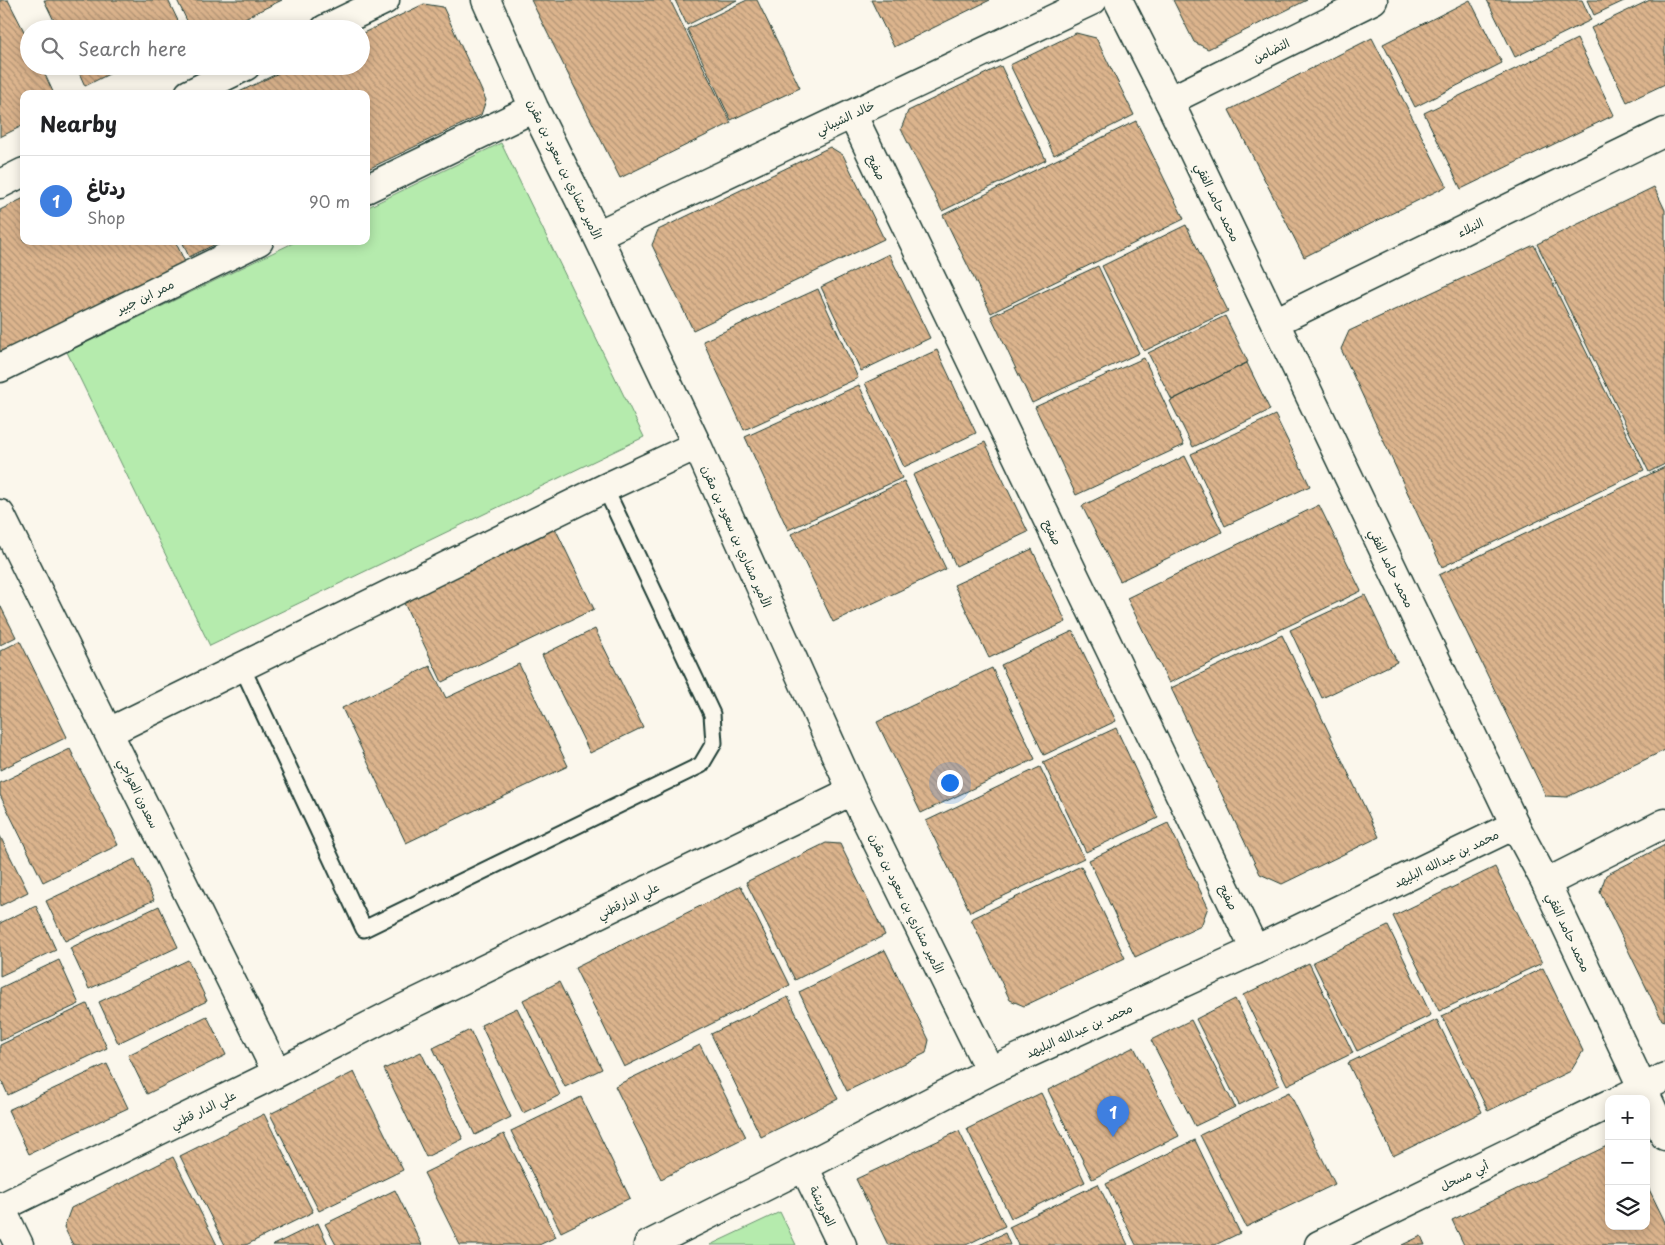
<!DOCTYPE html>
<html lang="en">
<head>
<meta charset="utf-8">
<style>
  :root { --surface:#fff; --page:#f6f6f6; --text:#202124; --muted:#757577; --line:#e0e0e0; --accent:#0b8043 }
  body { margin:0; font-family:"Playpen Sans","Playpen Sans Arabic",sans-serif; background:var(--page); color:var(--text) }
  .controls { position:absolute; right:15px; bottom:15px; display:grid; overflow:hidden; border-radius:10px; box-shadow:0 2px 12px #0003 }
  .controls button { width:45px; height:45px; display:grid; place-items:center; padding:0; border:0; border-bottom:1px solid var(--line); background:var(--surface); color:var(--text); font:25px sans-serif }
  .you { position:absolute; left:949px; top:782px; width:18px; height:18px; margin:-12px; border:4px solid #fff; border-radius:50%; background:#1a73e8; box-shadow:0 0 0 8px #1a73e833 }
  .badge { display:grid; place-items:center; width:32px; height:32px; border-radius:50%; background:var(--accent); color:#fff; font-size:16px; font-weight:700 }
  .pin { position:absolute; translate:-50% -41px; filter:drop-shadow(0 1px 2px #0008) }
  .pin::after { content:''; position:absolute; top:26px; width:18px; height:15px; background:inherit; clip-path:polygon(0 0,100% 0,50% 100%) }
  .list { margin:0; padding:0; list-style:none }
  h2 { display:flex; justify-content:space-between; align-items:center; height:65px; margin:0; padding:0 20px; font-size:21px }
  h2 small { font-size:16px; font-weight:400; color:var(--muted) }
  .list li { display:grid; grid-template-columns:32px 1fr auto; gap:15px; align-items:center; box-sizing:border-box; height:90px; padding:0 20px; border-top:1px solid var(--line) }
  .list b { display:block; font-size:19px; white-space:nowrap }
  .list p { margin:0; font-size:16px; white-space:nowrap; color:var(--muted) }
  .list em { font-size:16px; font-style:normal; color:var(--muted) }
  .icon { flex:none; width:28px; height:28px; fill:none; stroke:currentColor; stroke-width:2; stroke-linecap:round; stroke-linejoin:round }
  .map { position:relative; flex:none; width:1665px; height:1245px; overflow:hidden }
  .search { position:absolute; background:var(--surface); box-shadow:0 2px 12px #0003; left:20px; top:20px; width:350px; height:55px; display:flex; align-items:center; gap:12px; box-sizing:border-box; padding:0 18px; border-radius:28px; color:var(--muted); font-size:19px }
  .panel { position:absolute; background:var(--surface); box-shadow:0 2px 12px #0003; left:20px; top:90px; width:350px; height:155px; border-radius:10px }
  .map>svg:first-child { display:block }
</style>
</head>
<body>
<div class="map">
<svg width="1665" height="1245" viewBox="0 0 1665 1245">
  <defs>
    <pattern id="building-back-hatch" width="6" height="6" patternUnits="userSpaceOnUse" patternTransform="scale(1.25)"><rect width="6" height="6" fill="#dcb48d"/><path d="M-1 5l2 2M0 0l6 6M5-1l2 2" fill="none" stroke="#b29474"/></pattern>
  </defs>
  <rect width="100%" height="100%" fill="#fbf7ec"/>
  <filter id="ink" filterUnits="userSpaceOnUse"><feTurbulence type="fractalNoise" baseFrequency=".02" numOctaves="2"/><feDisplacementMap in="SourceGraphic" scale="10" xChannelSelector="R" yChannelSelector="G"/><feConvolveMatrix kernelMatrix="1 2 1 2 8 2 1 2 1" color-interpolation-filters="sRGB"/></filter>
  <g filter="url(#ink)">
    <path fill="#b5ebad" stroke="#6a9470" d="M501 143 644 437 210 646 67 352 297 241H366V208Z
      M780 1212 796 1245H710Z"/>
    <path fill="url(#building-back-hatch)" stroke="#1f3d34" d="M0 0H8L29 41V66H41L54 94H24V125L0 137Z
      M44 0H168L182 29H58Z
      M177 0H282L222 29H191Z
      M531 0H670L731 123 620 178Z
      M675 0H737L687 25Z
      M747 0H757L800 88 731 120 687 29Z
      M871 0H990L894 47Z
      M1173 0H1307L1208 49 1194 42Z
      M1470 0 1502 63 1415 107 1383 44Z
      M1487 0H1582L1591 20 1515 57Z
      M1587 0H1626L1594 15Z
      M1650 0H1665V84L1627 102 1591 28Z
      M424 4 443 7 486 100 481 115 366 170V94H235L293 66H361V34Z
      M1076 33 1096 38 1134 115 1054 155 1010 65Z
      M1372 38 1447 186 1304 257 1229 110Z
      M1577 39 1614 115 1461 189 1424 113Z
      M76 66H125L85 86Z
      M1001 66 1046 160 942 211 901 129 908 111Z
      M1136 121 1184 219 991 313 943 215Z
      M830 147 843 155 884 239 693 330 652 245 658 230Z
      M1654 187 1665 210V464L1649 472 1537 244Z
      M24 198V241H175L185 262 0 352V210Z
      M1186 225 1228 311 1144 351 1102 266Z
      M182 241H222L189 257Z
      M1534 245 1644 470 1442 567 1341 349 1349 331Z
      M889 254 930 338 861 371 821 287Z
      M1098 266 1139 353 1032 403 991 316Z
      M818 289 858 378 744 430 703 341Z
      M1225 316 1248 362 1172 400 1148 353Z
      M937 350 976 433 904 467 865 383Z
      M1144 358 1184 445 1076 495 1035 407Z
      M1247 363 1270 410 1193 447 1170 401Z
      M859 385 902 478 788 530 745 437Z
      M1275 415 1310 486 1225 526 1191 454Z
      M985 442 1028 532 956 566 913 475Z
      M1185 456 1222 532 1120 581 1082 506Z
      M1665 467V750L1567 797 1546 796 1439 575Z
      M904 481 946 569 833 622 791 534Z
      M1319 505 1361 591 1169 683 1127 598Z
      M555 528 594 609 442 682 403 601Z
      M1032 549 1066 622 989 658 954 585Z
      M1365 595 1397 662 1322 698 1290 630Z
      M0 605 16 637 0 645Z
      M595 629 643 727 590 753 542 655Z
      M1073 631 1116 721 1044 755 1001 665Z
      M1282 635 1379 837 1282 884 1260 874 1171 688Z
      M20 641 67 737 0 770V651Z
      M519 664 568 766 406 843 342 708 430 666 446 698Z
      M992 668 1035 759 921 813 877 722Z
      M1116 728 1158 818 1086 852 1043 762Z
      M70 749 118 845 43 882 0 795V783Z
      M1040 767 1084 858 970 912 926 821Z
      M1168 823 1208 907 1201 926 1135 957 1089 860Z
      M0 836 28 892 0 906Z
      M826 843 840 844 885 935 795 980 746 882Z
      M1665 845V1021L1662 1020 1600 892 1606 875Z
      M135 859 154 900 65 941 46 901Z
      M1081 866 1125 958 1024 1006 1010 1000 971 919Z
      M1495 867 1542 963 1439 1011 1393 916Z
      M741 886 790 985 624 1067 575 968Z
      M36 906 56 950 0 976V923Z
      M159 906 178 947 89 989 70 948Z
      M1388 926 1431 1015 1357 1051 1313 962Z
      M885 950 929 1040 926 1053 847 1091 799 992Z
      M59 960 79 1004 0 1041V988Z
      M188 960 207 1001 118 1043 99 1002Z
      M1309 963 1353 1053 1287 1085 1243 995Z
      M1543 968 1583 1051 1571 1071 1488 1111 1442 1016Z
      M559 982 602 1069 565 1087 523 1000Z
      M788 997 838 1099 761 1137 711 1034Z
      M1235 999 1279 1085 1239 1105 1196 1019Z
      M87 1004 107 1048 8 1095 0 1077V1045Z
      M517 1008 560 1095 523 1113 481 1025Z
      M207 1016 226 1055 147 1094 128 1055Z
      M1191 1020 1235 1107 1195 1126 1151 1040Z
      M1437 1020 1482 1112 1393 1156 1348 1063Z
      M470 1030 511 1117 475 1135 433 1048Z
      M700 1045 746 1137 661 1179 615 1086Z
      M1134 1047 1179 1136 1092 1179 1048 1090Z
      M421 1052 463 1139 426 1157 384 1069Z
      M107 1064 128 1108 29 1154 8 1110Z
      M354 1072 403 1170 319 1211 270 1114Z
      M1289 1092 1335 1184 1246 1227 1200 1135Z
      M1041 1093 1085 1182 1011 1218 967 1129Z
      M581 1097 630 1198 561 1232 511 1131Z
      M264 1114 313 1212 246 1245H225L180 1156Z
      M959 1131 1005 1226 966 1245H888L856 1179Z
      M504 1134 556 1237 539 1245H460L424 1173Z
      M1195 1140 1240 1233 1215 1245H1136L1106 1184Z
      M1609 1145V1226H1646V1183L1665 1222V1245H1464L1452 1220Z
      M173 1157 217 1245H73L64 1227 71 1208Z
      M1098 1184 1128 1245H1018L1009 1227Z
      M395 1190 422 1245H336L325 1224Z
      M318 1223 328 1245H273Z
      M1005 1233 1010 1245H979Z
      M1421 1236 1425 1245H1402Z"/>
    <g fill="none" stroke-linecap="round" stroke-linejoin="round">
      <g stroke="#1f3d34" stroke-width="19">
        <path id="service" d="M242 667 364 929 701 765 714 743 712 714 605 488"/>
      </g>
      <g stroke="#1f3d34" stroke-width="31">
        <path id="minor" d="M486 0 534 108 597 235 697 445 852 791 990 1071
          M325 29 385 0
          M189 94 246 66
          M1169 101 1373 0
          M852 114 1255 950
          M0 184 24 172
          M366 189 534 108
          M597 235 1093 0
          M1275 322 1665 132
          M0 368 259 241
          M0 514 277 1073
          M109 732 605 488 697 445
          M1546 883 1665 823
          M1621 1099 1665 1077
          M804 1167 842 1245
          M0 1206 19 1245
          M0 1208 277 1073 404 1008 852 791
          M648 1245 804 1167 990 1071 1255 950 1515 825
          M1319 1245 1609 1104"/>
      </g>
      <g stroke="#1f3d34" stroke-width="31">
        <path id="tertiary" d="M1118 0 1169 101 1515 825 1546 883 1665 1136"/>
      </g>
      <use href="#service" stroke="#fbf7ec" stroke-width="15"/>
      <use href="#minor" stroke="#fbf7ec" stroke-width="28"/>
      <use href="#tertiary" stroke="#fbf7ec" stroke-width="28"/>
    </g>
  </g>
  <g text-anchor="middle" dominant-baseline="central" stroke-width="4.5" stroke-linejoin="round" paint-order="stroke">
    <g font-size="12" fill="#1f3d34" stroke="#fbf7ec">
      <text transform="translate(1271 50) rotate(-26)">التضامن</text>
      <text transform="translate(845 117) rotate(-25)">خالد الشيباني</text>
      <text transform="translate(877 167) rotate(64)">صفيح</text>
      <text transform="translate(565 169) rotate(64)">الأمير مشاري بن سعود بن مقرن</text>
      <text transform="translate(1218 202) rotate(64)">محمد حامد الفقي</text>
      <text transform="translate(1470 227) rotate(-26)">النبلاء</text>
      <text transform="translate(145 296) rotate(-26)">ممر ابن جبير</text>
      <text transform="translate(1053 532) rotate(64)">صفيح</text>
      <text transform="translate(737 536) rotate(66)">الأمير مشاري بن سعود بن مقرن</text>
      <text transform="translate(1392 568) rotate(64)">محمد حامد الفقي</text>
      <text transform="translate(139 793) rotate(64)">سعدون العواجي</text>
      <text transform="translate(1446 858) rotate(-26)">محمد بن عبدالله البليهد</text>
      <text transform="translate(1229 897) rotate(64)">صفيح</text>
      <text transform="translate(628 900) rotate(-26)">علي الدارقطني</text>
      <text transform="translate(907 903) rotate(64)">الأمير مشاري بن سعود بن مقرن</text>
      <text transform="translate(1569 932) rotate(65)">محمد حامد الفقي</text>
      <text transform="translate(1079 1030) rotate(-24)">محمد بن عبدالله البليهد</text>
      <text transform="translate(203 1109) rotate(-26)">علي الدار قطني</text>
      <text transform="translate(1464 1175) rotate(-26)">أبي مسحل</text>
      <text transform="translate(823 1206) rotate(64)">العرويشة</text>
    </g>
  </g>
</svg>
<div class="controls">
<button>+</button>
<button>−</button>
<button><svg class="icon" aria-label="layers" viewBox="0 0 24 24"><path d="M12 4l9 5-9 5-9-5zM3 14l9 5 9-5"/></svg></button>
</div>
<div class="you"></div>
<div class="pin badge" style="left:1113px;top:1137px;background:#3f7fe0">1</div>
<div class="search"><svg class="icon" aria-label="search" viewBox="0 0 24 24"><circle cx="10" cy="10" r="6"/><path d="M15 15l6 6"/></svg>Search here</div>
<section class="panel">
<h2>Nearby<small></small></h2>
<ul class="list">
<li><span class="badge" style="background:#3f7fe0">1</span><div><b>ردتاغ</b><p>Shop</p></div><em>90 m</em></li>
</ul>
</section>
</div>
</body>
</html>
